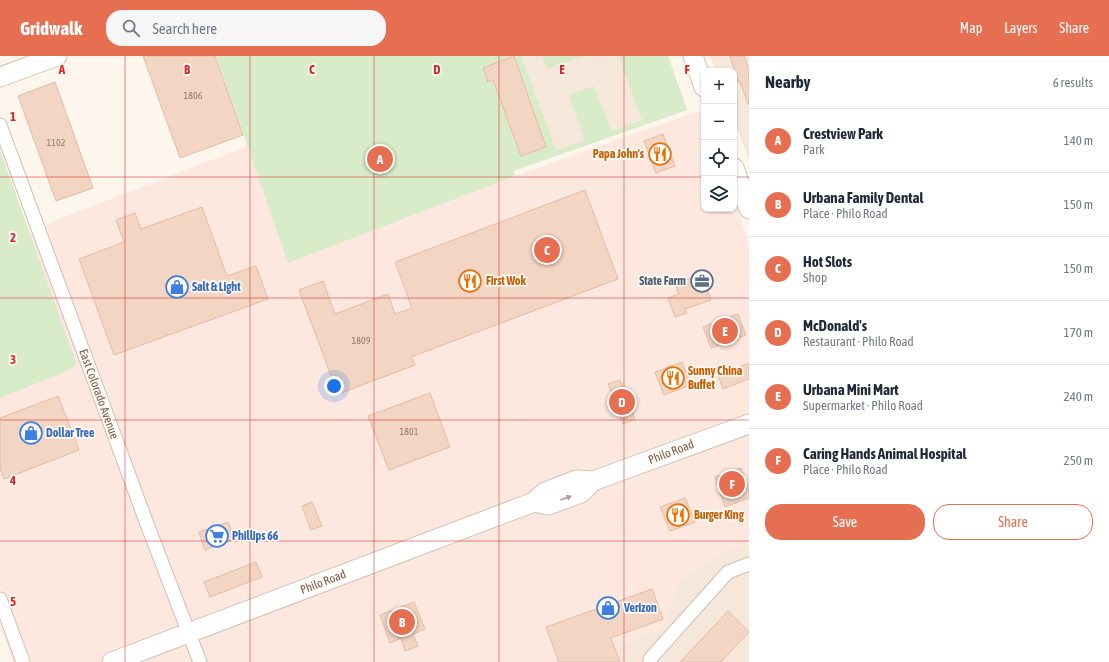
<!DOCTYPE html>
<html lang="en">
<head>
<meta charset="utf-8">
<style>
  :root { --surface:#fff; --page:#f6f6f7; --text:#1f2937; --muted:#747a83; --line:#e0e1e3; --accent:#e76f51 }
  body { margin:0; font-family:"Asap Condensed",sans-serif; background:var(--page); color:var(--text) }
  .controls { position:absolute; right:12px; top:12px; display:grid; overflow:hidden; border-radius:8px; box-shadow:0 1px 3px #0004 }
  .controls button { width:36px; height:36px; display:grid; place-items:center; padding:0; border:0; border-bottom:1px solid var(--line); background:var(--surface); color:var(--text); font:20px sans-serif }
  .you { position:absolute; left:334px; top:330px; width:14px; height:14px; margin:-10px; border:3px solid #fff; border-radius:50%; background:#1a73e8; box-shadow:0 0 0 6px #1a73e833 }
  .badge { display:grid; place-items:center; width:26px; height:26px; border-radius:50%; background:var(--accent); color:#fff; font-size:13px; font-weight:700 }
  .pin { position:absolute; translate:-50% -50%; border:2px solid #fff; box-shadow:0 1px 4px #0006 }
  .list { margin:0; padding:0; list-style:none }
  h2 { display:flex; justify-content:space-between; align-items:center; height:52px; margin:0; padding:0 16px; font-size:17px }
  h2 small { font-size:13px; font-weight:400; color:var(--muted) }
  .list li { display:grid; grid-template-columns:26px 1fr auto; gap:12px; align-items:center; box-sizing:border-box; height:64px; padding:0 16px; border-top:1px solid var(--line) }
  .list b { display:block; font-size:15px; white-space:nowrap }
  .list p { margin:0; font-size:13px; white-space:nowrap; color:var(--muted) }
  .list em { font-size:13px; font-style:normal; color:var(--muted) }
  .actions { display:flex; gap:8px; padding:12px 16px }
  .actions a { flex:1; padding:9px 0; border:1px solid var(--accent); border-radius:16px; text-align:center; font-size:14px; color:var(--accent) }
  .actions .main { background:var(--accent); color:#fff }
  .icon { flex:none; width:22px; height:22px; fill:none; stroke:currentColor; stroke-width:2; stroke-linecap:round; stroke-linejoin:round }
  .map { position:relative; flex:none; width:749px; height:606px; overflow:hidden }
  header { display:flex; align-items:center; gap:24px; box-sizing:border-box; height:56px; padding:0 20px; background:var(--accent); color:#fff }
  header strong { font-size:19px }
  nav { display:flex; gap:22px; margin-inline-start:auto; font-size:14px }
  .search { width:280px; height:36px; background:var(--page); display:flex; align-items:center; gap:10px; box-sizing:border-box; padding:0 14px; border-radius:16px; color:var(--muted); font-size:15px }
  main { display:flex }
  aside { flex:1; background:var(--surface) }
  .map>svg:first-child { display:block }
</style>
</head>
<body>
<header>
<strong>Gridwalk</strong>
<div class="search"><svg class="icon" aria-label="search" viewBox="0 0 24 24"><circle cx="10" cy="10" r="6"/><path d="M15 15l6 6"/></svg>Search here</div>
<nav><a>Map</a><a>Layers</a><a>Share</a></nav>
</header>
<main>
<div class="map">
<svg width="749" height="606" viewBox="0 0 749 606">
  <rect width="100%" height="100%" fill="#fdf6ec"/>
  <path fill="#f5e8da" d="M472 0H668L687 54 513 115Z
    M710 0H749V104L734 64V15H716Z
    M749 487V606H574L661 573 680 524 723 497Z"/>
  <path fill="#fde8e0" d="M699 55 704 67V153H734V143L749 188V487L723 497 680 524 661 573 574 606H13L0 570V338L24 180 59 163 248 90 288 206 515 120Z"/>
  <path fill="#d8ecc9" d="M216 0H521L556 94 585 85 569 39 594 30 611 75 642 64 619 0H668L687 54 513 115 515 120 288 207Z
    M542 0H583L547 13Z
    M0 94 76 306 74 311 63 317 0 342Z"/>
  <path fill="#f3d5c3" stroke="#e6bba3" d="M143 0H215L243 79 180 102Z
    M514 0 546 91 521 100 493 24 488 26 483 12Z
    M730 0H744L749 13V48H748L740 26H738Z
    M55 26 93 132 56 145 18 40Z
    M663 78 675 110 656 117 644 85Z
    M585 134 618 223 411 301 415 309 338 338 299 234 323 225 335 258 388 238 395 258 412 252 395 206Z
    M202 151 227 220 256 210 268 243 114 299 79 203 124 186 116 164 135 157 141 173Z
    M702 218 711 244 685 253 687 257 675 261 668 242 679 238 675 228Z
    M738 258 746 279 711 292 703 271Z
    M682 306 691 329 664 339 655 316Z
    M749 307V323L723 333 718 319Z
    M620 324 635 363 623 368 608 328Z
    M430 337 450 391 389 414 368 360Z
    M58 340 79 394 4 423 0 413V362Z
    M741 412 749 435V442L725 451 715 421Z
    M685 442 695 466 670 475 660 451Z
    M312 446 322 470 311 474 302 450Z
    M228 466 235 483 205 494 199 476Z
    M256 506 262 521 210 541 204 526Z
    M652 533 663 563 611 582 620 606H559L546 571Z
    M414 546 425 573 413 578 418 590 405 595 401 582 390 587 380 559Z
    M728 555 749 576 721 606H680Z"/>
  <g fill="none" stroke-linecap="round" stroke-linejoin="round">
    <g stroke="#d1beb0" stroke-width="15">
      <path id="street" d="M0 69 147 468 200 606
        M0 543 23 606
        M650 606V603L728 516 749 508"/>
    </g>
    <g stroke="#d6c0b0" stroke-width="21">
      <path id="secondary" d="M693 0 704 31
        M0 21 57 0
        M734 112 749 153
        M534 446 548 449 581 437 593 425 749 368
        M112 606 534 446 545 436 576 424 593 425"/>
    </g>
    <use href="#street" stroke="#fff" stroke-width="13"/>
    <use href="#secondary" stroke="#fff" stroke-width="19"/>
  </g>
  <defs><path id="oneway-solid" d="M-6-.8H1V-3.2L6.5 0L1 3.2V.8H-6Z"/></defs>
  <use fill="#af9d94" href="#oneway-solid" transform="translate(566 442) rotate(-20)"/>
  <path fill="none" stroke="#d62828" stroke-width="1" stroke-opacity="0.55" d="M125 0V606M250 0V606M374 0V606M499 0V606M624 0V606M0 121H704M734 121H749M0 242H749M0 364H749M0 485H749"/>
  <defs>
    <g id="restaurant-ring" transform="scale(1.15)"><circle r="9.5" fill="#fffaf3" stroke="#e8710a" stroke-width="1.5"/><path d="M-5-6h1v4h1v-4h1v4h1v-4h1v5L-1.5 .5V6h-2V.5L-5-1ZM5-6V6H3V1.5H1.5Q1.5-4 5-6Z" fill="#e8710a"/></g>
    <g id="office-ring" transform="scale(1.15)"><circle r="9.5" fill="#fffaf3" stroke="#5c6f8a" stroke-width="1.5"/><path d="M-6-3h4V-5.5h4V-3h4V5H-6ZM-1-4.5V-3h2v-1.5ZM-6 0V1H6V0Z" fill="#5c6f8a"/></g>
    <g id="shop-ring" transform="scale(1.15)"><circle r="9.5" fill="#fffaf3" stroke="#3f7fe0" stroke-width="1.5"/><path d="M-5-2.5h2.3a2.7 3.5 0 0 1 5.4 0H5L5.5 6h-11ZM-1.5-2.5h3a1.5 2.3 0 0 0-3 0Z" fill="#3f7fe0"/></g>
    <g id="supermarket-ring" transform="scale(1.15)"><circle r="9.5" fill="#fffaf3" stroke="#3f7fe0" stroke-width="1.5"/><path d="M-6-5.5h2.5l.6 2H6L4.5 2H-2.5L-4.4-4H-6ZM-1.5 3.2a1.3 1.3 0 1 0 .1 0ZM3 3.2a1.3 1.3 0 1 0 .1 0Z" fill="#3f7fe0"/></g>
  </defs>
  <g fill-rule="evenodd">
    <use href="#restaurant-ring" x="660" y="98"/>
    <use href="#restaurant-ring" x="470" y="225"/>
    <use href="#office-ring" x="702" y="225"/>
    <use href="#shop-ring" x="177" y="231"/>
    <use href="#restaurant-ring" x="673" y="322"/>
    <use href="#shop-ring" x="31" y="377"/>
    <use href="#restaurant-ring" x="678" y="459"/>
    <use href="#supermarket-ring" x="217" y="480"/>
    <use href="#shop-ring" x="608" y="552"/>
  </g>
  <g text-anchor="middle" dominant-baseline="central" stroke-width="3.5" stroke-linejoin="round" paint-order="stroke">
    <g font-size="10" fill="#987a6a">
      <text x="193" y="39">1806</text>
      <text x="56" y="86">1102</text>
      <text x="361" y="284">1809</text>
      <text x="409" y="375">1801</text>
    </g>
    <g font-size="12" font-weight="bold" fill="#c56008" stroke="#fffaf3" text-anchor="start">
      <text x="644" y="98" text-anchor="end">Papa John's</text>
      <text x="486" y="225">First Wok</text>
      <text x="688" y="315">Sunny China<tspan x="688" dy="14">Buffet</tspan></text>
      <text x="694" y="459">Burger King</text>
    </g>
    <g font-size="12" font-weight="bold" fill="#4e5e75" stroke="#fffaf3" text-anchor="end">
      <text x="686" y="225">State Farm</text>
    </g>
    <g font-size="12" font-weight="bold" fill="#366cbe" stroke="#fffaf3" text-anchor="start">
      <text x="192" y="231">Salt &amp; Light</text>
      <text x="46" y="377">Dollar Tree</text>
      <text x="232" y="480">Phillips 66</text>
      <text x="624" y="552">Verizon</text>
    </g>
    <g font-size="12" fill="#7a5c4d" stroke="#fffaf3">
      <text transform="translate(99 338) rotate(70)">East Colorado Avenue</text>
      <text transform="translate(671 396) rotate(-21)">Philo Road</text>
      <text transform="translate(323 526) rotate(-21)">Philo Road</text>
    </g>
  </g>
  <g font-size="13" text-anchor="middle" font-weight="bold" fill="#d62828" stroke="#fffaf3" stroke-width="3.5" stroke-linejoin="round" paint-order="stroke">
    <text x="62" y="18">A</text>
    <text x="187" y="18">B</text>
    <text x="312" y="18">C</text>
    <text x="437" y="18">D</text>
    <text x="562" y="18">E</text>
    <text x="687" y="18">F</text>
    <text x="13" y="65">1</text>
    <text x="13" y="186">2</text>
    <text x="13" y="308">3</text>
    <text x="13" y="429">4</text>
    <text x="13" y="550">5</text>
  </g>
</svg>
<div class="controls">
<button>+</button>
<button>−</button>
<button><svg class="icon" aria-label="locate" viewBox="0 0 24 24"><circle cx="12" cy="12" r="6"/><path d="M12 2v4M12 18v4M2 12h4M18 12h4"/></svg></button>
<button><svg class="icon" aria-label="layers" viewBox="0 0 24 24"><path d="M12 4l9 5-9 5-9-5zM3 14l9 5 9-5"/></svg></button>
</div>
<div class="you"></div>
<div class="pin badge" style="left:380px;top:103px">A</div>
<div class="pin badge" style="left:402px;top:566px">B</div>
<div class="pin badge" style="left:547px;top:194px">C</div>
<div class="pin badge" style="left:622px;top:346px">D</div>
<div class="pin badge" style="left:725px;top:275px">E</div>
<div class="pin badge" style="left:732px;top:428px">F</div>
</div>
<aside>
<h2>Nearby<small>6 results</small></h2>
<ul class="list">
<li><span class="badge">A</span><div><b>Crestview Park</b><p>Park</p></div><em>140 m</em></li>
<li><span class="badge">B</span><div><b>Urbana Family Dental</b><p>Place · Philo Road</p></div><em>150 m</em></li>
<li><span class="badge">C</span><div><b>Hot Slots</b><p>Shop</p></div><em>150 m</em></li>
<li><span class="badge">D</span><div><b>McDonald's</b><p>Restaurant · Philo Road</p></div><em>170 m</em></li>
<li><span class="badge">E</span><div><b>Urbana Mini Mart</b><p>Supermarket · Philo Road</p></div><em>240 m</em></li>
<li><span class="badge">F</span><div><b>Caring Hands Animal Hospital</b><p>Place · Philo Road</p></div><em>250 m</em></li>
</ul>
<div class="actions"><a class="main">Save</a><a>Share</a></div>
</aside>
</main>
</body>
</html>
